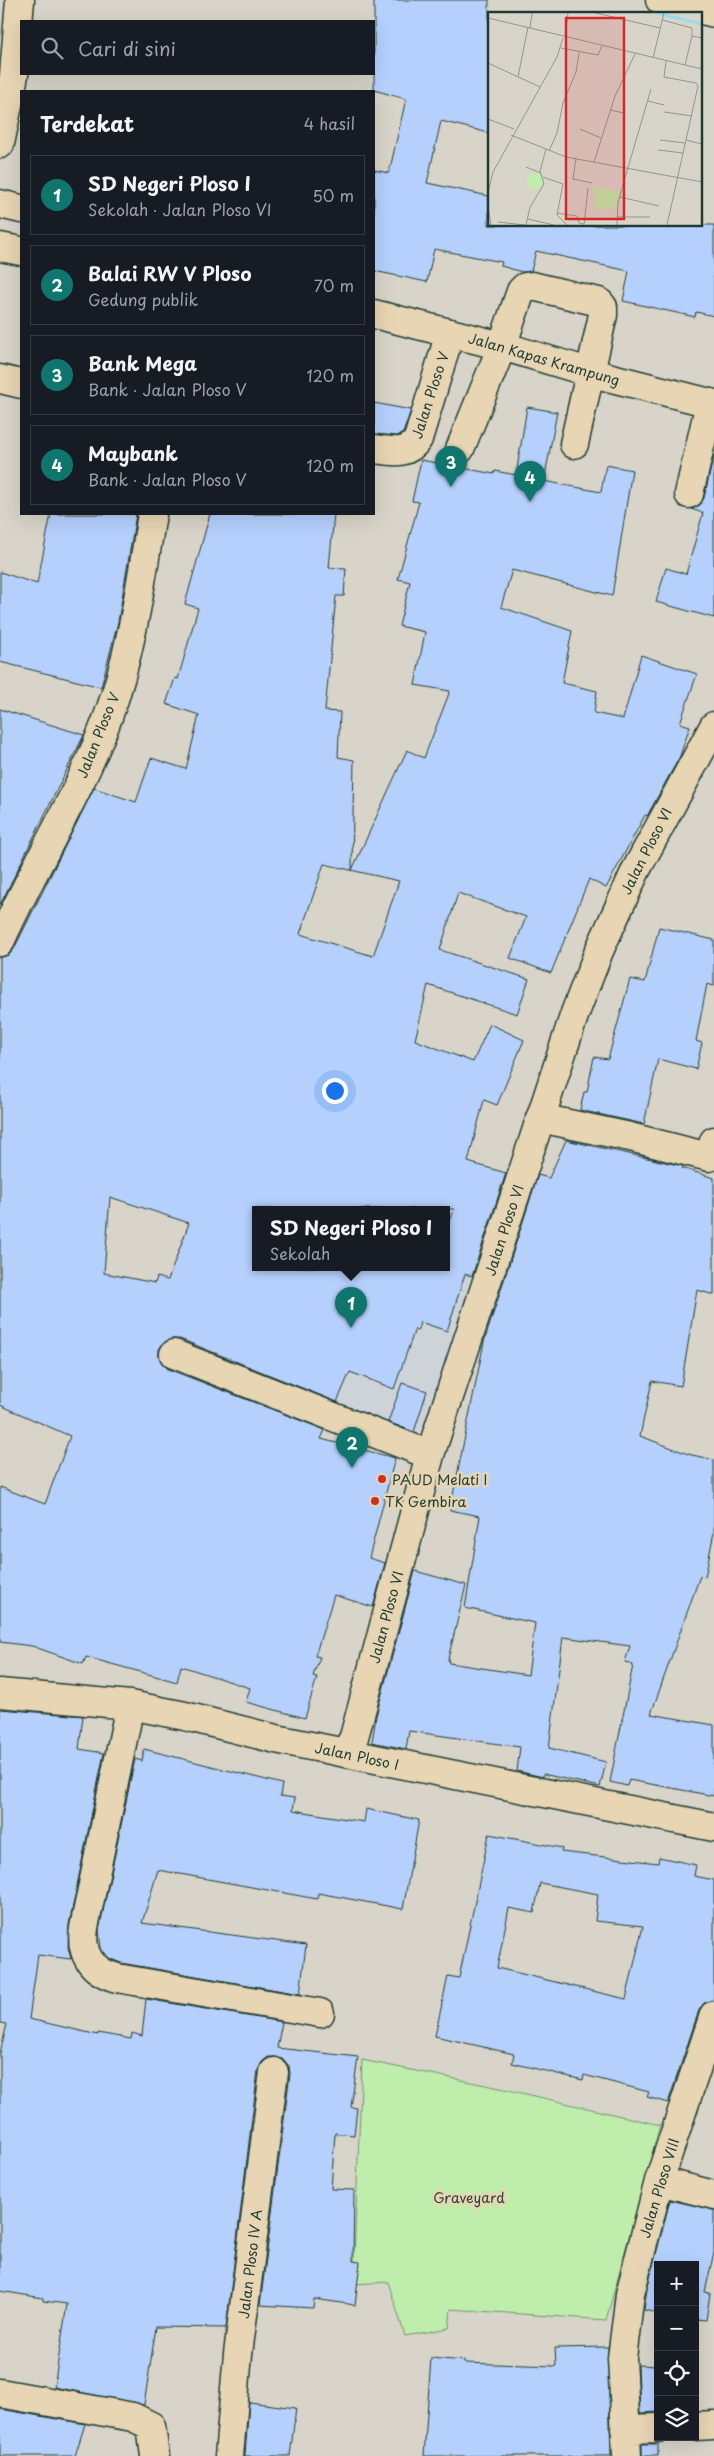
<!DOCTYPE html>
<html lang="id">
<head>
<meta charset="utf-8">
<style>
  :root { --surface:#171b24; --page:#20242c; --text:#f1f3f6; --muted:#9ea1a6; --line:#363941; --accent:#0f766e }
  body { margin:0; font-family:"Playpen Sans",sans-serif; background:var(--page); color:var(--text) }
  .controls { position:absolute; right:15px; bottom:15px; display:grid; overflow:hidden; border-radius:0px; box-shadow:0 5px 20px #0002 }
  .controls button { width:45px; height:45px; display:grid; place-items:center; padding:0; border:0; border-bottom:1px solid var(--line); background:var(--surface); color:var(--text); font:25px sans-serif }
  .you { position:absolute; left:334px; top:1090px; width:18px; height:18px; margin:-12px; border:4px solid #fff; border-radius:50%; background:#1a73e8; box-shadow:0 0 0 8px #1a73e833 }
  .badge { display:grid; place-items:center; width:32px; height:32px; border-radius:50%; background:var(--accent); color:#fff; font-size:16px; font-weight:700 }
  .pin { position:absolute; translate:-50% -41px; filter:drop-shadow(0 1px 2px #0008) }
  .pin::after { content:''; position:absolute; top:26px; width:18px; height:15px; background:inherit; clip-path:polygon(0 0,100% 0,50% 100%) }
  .popup { position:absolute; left:252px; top:1206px; width:198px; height:65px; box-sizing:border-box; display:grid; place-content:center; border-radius:0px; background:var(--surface); filter:drop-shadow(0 1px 4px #0005); font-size:16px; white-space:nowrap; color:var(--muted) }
  .popup b { font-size:19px; color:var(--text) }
  .popup::after { content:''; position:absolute; left:50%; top:100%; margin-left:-10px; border:10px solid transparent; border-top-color:var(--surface) }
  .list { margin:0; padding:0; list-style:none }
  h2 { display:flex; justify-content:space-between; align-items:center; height:65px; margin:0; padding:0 20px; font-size:21px }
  h2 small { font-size:16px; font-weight:400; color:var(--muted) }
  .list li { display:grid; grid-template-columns:32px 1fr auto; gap:15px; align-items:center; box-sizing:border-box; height:80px; margin:0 10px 10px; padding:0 10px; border:1px solid var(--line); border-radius:0px }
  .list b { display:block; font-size:19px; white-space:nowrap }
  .list p { margin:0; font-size:16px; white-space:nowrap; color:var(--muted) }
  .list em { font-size:16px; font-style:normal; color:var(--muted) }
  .icon { flex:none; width:28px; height:28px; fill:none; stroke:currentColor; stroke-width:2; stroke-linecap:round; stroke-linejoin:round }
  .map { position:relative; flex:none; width:714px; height:2456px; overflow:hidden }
  .search { position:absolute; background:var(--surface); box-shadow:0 5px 20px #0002; left:20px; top:20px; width:355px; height:55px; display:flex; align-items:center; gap:12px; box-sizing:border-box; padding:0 18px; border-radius:0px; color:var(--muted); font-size:19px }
  .panel { position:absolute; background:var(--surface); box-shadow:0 5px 20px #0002; left:20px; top:90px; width:355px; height:425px; border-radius:0px }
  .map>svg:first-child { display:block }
</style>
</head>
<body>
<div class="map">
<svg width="714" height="2456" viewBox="0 0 714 2456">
  <rect width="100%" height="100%" fill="#d8d4c9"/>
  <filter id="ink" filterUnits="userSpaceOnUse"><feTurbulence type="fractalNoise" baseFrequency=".02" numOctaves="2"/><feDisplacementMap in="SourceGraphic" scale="10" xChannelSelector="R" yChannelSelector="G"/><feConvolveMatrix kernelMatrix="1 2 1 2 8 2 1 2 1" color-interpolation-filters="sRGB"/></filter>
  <g filter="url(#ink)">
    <path fill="#ced3d9" d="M446 1265 475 1274 416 1455 224 1382 267 1267H446Z"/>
    <path fill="#bfedab" stroke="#6f9570" d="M362 2060 500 2088 660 2125 606 2320 451 2309 449 2328 405 2336 388 2282 353 2284Z"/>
    <path fill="#b5d0fd" stroke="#1f3d34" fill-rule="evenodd" d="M374 0H489V133L441 121 427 183 489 196V225H714V316L696 312 695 317 623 301 629 271 536 251 531 271 522 272 501 266 502 262 434 249 427 282 374 271V170L389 173 406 99 374 90Z
      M374 403 411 410 403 433 397 436 374 434Z
      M527 407 557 412 544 481 601 492 606 465 632 470 612 596 512 570 501 607 572 631 562 683 597 691 594 713 623 719 641 655 697 674 680 723 690 726 680 756 647 816 645 815 606 888 589 879 551 973 510 958 526 917 458 893 440 950 529 979 517 1014 428 985 415 1040 473 1062 490 1024 524 1040 497 1105 484 1100 468 1162 506 1173 472 1276 465 1274 447 1331 420 1322 418 1330 415 1329 394 1389 350 1372 337 1402 180 1339H172L165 1342 159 1349V1357L162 1363 168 1369 325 1430 321 1439 395 1458 369 1558 385 1563 373 1607 334 1595 315 1656 320 1657 313 1676 317 1677 305 1718 246 1702 250 1688 181 1666 177 1682 86 1657 83 1664 32 1646 0 1642V1487L45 1504 70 1436 0 1405V957L9 955 14 949 94 788 136 802 151 758 186 769 199 715 166 704 175 678 178 679 198 608 185 604 210 514H334L329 568 346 569 344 596H336L325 711 340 712 338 757 354 760 352 870 407 750 424 758 450 691 415 685 425 632 399 626 410 582 398 579 419 502 412 501 421 460 494 474 495 471 516 475ZM324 864 399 881 373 956 300 934ZM110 1197 189 1223 168 1280 157 1277 155 1283 104 1273ZM256 1209H454L446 1233V1267H256Z
      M714 455V618L656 602 666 568 686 574 703 513 691 509 700 505 704 498Z
      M51 514H136L118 622 101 687 0 662V572L37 584Z
      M0 709 84 735 0 905Z
      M659 927 714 940V986L707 984 696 1041 702 1043 696 1069 658 1059 644 1124 580 1110 584 1092H587L594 1057 608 1059 630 979 645 982Z
      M566 1140 683 1166 682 1168 714 1178V1295L697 1290 681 1386 652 1381 640 1436 688 1454 714 1460V1532L705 1577 700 1576 651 1714 714 1725V1796L629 1780 627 1786 610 1782 633 1665 625 1662 630 1646 563 1637 549 1748 606 1762 600 1787 543 1774V1777L517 1771 520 1747 409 1731 406 1749 372 1742 376 1716 415 1571 466 1585 448 1659 449 1663 528 1675 535 1623 465 1608 480 1516 450 1510 484 1342 538 1175 549 1178Z
      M402 1383 427 1391 414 1432 388 1422Z
      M0 1709 83 1716 79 1749 104 1753 69 1925 68 1947 71 1959 38 1955 29 2019 98 2035V2033L131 2039 132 2033 142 2036 146 1999 282 2022 277 2048 358 2057 351 2107 357 2108 354 2135 335 2133 331 2189 354 2190 353 2261 360 2262 355 2305 314 2299 313 2308 260 2305 290 2074 289 2066 284 2060 276 2057H268L262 2062 258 2070 226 2328 156 2327 144 2405 54 2387 67 2304 43 2301V2298L0 2291V2053L7 2024 0 2023Z
      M144 1749 282 1784 280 1796 295 1798 293 1810 364 1822 366 1809 419 1820 403 1909 318 1893 317 1899 158 1870 142 1923 306 1945 300 1994 121 1963 109 1958 101 1948 99 1930 135 1759 142 1761Z
      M489 1834 562 1848 561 1852 658 1863 659 1857 696 1865 694 1876 714 1880V2000L704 2003 699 2010 668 2103 647 2097 649 2092 584 2075 583 2080 512 2063 514 2054 435 2036 448 1976 459 1978ZM540 1883 598 1894 595 1921 643 1926 626 1999 497 1968 509 1908 534 1913Z
      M670 2200 714 2210V2252L705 2292 710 2293 706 2320 695 2319V2265H658V2313L644 2310 647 2289Z
      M608 2347 611 2456H424L431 2358 464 2361V2363L556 2366 555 2348Z
      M638 2365 658 2366V2412L640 2413Z
      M249 2402 296 2408 290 2456H245Z
      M0 2409 85 2424 75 2456H0Z
      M642 2444H658V2456H642Z"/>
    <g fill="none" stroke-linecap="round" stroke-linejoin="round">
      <g stroke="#1f3d34" stroke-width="31">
        <path id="minor" d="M660 0 714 13
          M0 144 14 75 20 0
          M0 379 21 384
          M374 449C392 451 407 456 418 439L450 333
          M460 449 502 346 521 291 525 287 532 286 599 302 603 307V315L574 444
          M689 494 710 403
          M0 942C34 866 79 795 108 717 132 651 141 582 152 514
          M540 1118 630 1137 709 1157 714 1141
          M174 1354 430 1455
          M0 1693 130 1705 185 1716 276 1739 714 1827
          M130 1705 84 1928C80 1954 91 1971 117 1978L320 2013
          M346 1753 354 1737 430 1455 575 1013 599 951 636 870 714 726
          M659 2181 714 2195
          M0 2393 133 2417 151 2426 155 2456
          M695 2426 714 2425
          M625 2429 658 2428
          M229 2456 238 2354 274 2072
          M627 2456 622 2358 630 2294 659 2181 714 2015"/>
      </g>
      <g stroke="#1f3d34" stroke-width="31">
        <path id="major" d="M0 204 21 209
          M0 247 21 251
          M374 314 502 346 592 373 714 404"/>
      </g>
      <use href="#minor" stroke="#e7d5b3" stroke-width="28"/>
      <use href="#major" stroke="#e7d5b3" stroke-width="28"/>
    </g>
  </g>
  <g fill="#c8321e" stroke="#e7d5b3" stroke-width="2">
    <circle cx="382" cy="1479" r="5"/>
    <circle cx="375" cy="1501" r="5"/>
  </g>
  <g text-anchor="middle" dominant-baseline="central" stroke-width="5" stroke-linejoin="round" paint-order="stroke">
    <g font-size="14" fill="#1f3d34" stroke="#e7d5b3">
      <text transform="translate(544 359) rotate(16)">Jalan Kapas Krampung</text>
      <text transform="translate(430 395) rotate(-72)">Jalan Ploso V</text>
      <text transform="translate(98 735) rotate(-68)">Jalan Ploso V</text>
      <text transform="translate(646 851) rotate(-63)">Jalan Ploso VI</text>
      <text transform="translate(504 1230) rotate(-72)">Jalan Ploso VI</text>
      <text transform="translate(386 1617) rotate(-75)">Jalan Ploso VI</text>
      <text transform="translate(357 1756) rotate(12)">Jalan Ploso I</text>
      <text transform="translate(659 2188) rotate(-73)">Jalan Ploso VIII</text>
      <text transform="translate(250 2264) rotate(-83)">Jalan Ploso IV A</text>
    </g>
    <g font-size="14" fill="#1f3d34" stroke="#e7d5b3" text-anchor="start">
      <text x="392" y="1479">PAUD Melati I</text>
      <text x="385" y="1501">TK Gembira</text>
    </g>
    <g font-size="14" fill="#27463a" stroke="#e7d5b3">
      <text x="469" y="2197">Graveyard</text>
    </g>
  </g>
  <g transform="translate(488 12)">
    <rect width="214" height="214" fill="#d8d4c9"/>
    <path d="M39 169a8 8 0 1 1 16 0a8 8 0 1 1-16 0ZM107 175 132 180 127 196 111 198 107 193Z" fill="#bfedab"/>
    <path fill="none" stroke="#92ddf3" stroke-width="2.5" d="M169 1 214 12"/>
    <path fill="none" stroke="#8e988d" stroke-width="1" d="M108 1 172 16M0 6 214 57M174 8 204 16V24M42 16 44 1M77 23 80 1M73 36 110 43 114 34M165 46 176 1M178 49 176 65 208 71 210 74 179 213M0 51 52 75M197 53 204 24 214 26M30 65 40 15M160 89 176 93M122 98 136 101 137 97M176 100 204 104M0 107 26 117M92 117 113 126M23 123 78 145 214 170M172 128 197 131M198 128 214 132M170 138 195 141M61 139 69 121 75 91 88 60 91 41M88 146 85 167 104 171M106 150 127 84 147 42M38 155 53 161M55 165 75 172 69 203 79 213M0 181 5 160 69 45 75 26M132 185 171 194M0 195 3 213M69 201 89 204 91 211 96 212M129 205H162M40 207 66 213M10 210 37 213M38 213 42 195 56 172 52 159 58 137M96 213 100 176M129 213 130 190 163 77"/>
    <path fill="#d62828" fill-opacity="0.15" stroke="#d62828" stroke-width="2.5" d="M78 6H136V207H78Z"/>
    <rect width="214" height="214" fill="none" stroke="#1f3d34" stroke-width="2.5"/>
  </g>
</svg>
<div class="controls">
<button>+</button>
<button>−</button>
<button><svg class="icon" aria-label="locate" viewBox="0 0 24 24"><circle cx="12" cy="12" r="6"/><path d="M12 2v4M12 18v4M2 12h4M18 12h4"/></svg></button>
<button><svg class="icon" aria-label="layers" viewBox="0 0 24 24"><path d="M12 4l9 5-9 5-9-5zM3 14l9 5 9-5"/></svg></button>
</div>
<div class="you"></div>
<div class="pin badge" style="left:351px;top:1328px">1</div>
<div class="popup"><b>SD Negeri Ploso I</b>Sekolah</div>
<div class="pin badge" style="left:352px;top:1468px">2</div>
<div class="pin badge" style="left:451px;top:487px">3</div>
<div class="pin badge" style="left:530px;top:502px">4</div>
<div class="search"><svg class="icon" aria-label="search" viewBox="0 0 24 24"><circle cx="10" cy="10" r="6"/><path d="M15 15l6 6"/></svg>Cari di sini</div>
<section class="panel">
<h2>Terdekat<small>4 hasil</small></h2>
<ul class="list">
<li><span class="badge">1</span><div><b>SD Negeri Ploso I</b><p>Sekolah · Jalan Ploso VI</p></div><em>50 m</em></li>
<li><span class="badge">2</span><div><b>Balai RW V Ploso</b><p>Gedung publik</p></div><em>70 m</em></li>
<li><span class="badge">3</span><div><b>Bank Mega</b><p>Bank · Jalan Ploso V</p></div><em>120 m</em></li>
<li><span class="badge">4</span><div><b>Maybank</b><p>Bank · Jalan Ploso V</p></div><em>120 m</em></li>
</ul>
</section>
</div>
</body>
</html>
